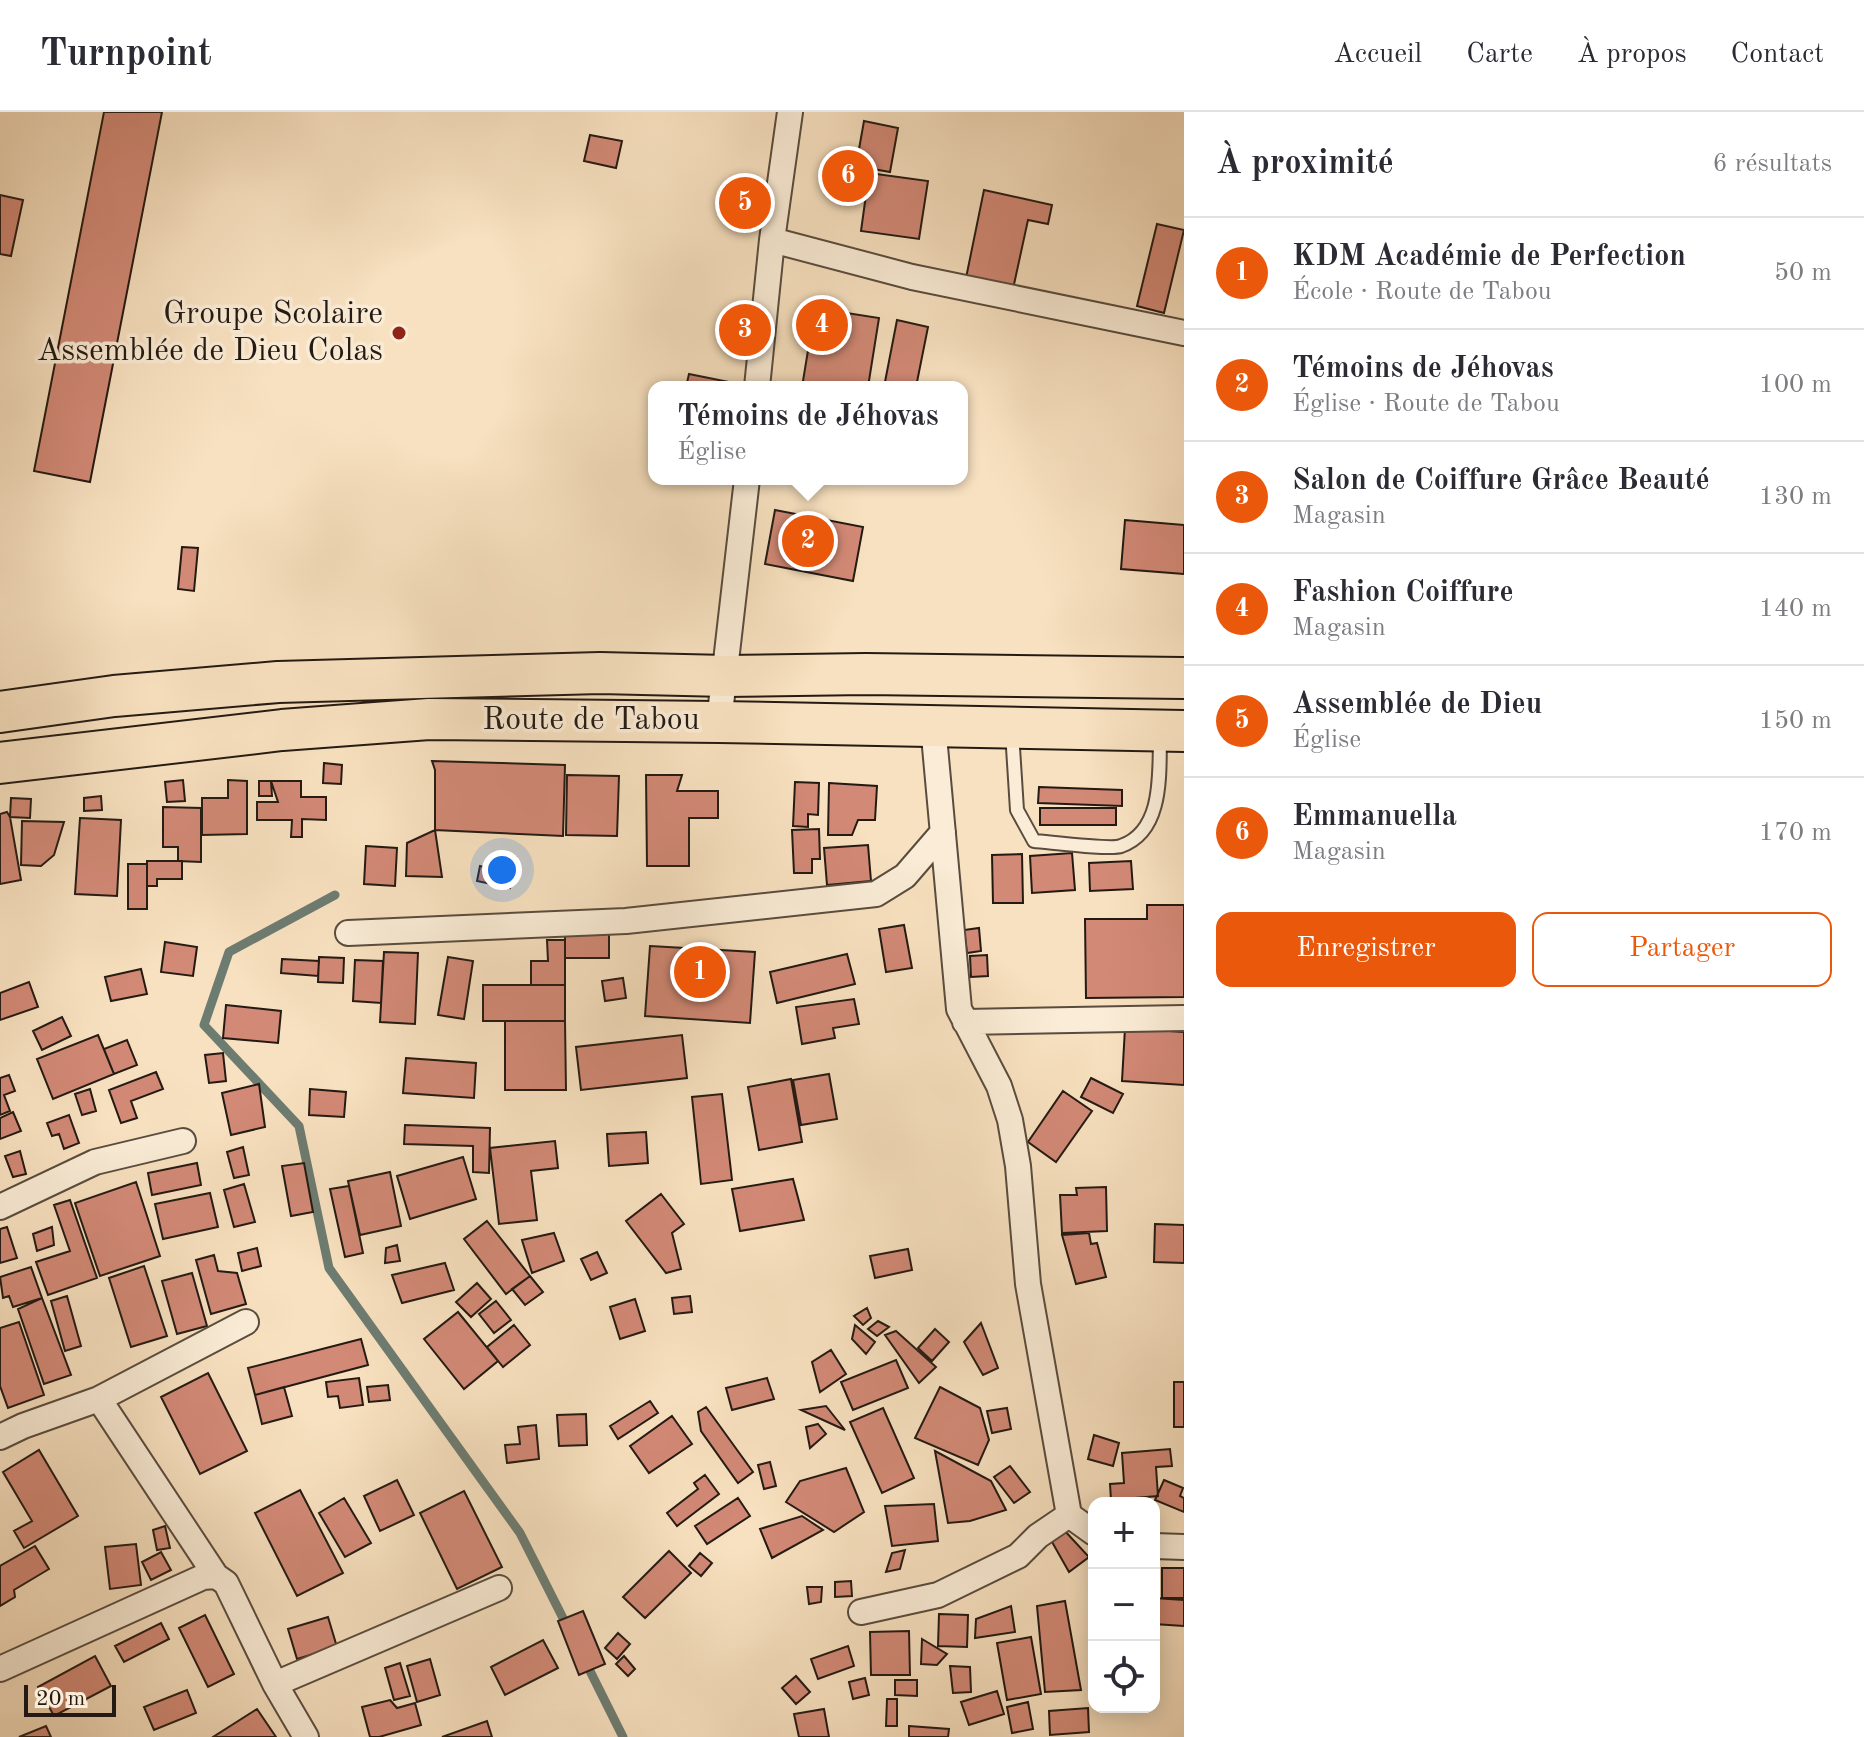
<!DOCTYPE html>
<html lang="fr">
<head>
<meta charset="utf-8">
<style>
  :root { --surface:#fff; --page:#f7f7f7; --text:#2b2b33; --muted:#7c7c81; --line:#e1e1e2; --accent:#ea580c }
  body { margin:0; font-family:"Old Standard TT",serif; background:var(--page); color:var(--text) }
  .controls { position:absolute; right:24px; bottom:24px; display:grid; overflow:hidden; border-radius:16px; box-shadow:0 4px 20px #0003 }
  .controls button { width:72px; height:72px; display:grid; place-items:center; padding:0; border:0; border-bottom:2px solid var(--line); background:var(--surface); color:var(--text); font:40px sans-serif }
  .scale { position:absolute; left:24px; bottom:20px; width:92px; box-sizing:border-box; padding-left:8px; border:4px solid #241a13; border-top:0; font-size:22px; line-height:28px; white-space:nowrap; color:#241a13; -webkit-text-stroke:6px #faecd6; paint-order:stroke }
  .you { position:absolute; left:502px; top:758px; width:28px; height:28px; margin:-20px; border:6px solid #fff; border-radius:50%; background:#1a73e8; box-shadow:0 0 0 12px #1a73e833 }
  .badge { display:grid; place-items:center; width:52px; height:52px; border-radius:50%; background:var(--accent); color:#fff; font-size:26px; font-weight:700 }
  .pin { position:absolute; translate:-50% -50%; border:4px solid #fff; box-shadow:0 2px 8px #0006 }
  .popup { position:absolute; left:648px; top:269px; width:320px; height:104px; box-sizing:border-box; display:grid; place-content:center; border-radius:16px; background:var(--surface); filter:drop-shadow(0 2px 6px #0005); font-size:26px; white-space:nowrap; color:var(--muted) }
  .popup b { font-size:30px; color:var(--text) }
  .popup::after { content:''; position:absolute; left:50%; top:100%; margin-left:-16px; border:16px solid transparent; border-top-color:var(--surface) }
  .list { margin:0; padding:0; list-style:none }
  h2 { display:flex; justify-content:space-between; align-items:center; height:104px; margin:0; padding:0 32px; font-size:34px }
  h2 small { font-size:26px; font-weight:400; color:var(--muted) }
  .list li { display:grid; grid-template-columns:52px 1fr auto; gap:24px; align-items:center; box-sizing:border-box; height:112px; padding:0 32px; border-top:2px solid var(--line) }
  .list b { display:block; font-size:30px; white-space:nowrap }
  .list p { margin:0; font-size:26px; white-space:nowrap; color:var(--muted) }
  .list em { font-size:26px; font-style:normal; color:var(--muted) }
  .actions { display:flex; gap:16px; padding:24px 32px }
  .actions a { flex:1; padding:18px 0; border:2px solid var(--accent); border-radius:16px; text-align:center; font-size:28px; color:var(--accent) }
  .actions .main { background:var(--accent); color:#fff }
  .icon { flex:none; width:44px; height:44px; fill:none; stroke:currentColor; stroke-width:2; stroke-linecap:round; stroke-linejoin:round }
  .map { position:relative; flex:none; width:1184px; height:1625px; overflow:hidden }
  header { display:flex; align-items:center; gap:48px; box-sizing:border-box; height:112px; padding:0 40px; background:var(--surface); border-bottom:2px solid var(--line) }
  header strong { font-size:38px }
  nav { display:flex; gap:44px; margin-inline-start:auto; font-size:28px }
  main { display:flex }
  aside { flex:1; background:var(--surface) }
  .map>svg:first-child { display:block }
</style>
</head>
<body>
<header>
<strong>Turnpoint</strong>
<nav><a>Accueil</a><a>Carte</a><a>À propos</a><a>Contact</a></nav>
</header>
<main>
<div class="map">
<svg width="1184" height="1625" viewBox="0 0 1184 1625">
  <rect width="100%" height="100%" fill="#f8e1c0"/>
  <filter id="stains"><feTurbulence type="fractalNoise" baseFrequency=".0025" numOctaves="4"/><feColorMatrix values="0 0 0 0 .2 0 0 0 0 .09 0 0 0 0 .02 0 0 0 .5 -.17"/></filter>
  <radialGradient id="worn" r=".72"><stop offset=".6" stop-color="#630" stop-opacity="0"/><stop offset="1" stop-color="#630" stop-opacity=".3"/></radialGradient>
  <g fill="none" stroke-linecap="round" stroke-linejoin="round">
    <path stroke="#6d7c71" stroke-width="9" d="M335 783 229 840 204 913 299 1014 329 1156 520 1421 569 1518
      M585 1549 623 1625"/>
  </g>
  <path fill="#d28976" stroke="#241a13" stroke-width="2" d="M104 0H162L90 370 34 359Z
    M864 9 898 16 890 60 856 54Z
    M590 23 622 29 616 56 584 49Z
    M869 61 928 69 919 127 861 119Z
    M984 78 1052 93 1048 112 1028 108 1013 177 966 166Z
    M0 83 23 88 11 144 0 142Z
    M1157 112 1184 118 1164 201 1137 194Z
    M815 196 879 206 868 275H802Z
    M897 208 928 215 916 275H884Z
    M689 262 729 270 728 275H686Z
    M775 398 863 415 853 469 765 452Z
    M1125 408 1184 413V462L1121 457Z
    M182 435 198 436 194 479 178 477Z
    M432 649 565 653 563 724 435 718V658Z
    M324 651 342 653 341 672 323 671Z
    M567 663 619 664 617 724 566 723Z
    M646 663H682L677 679H718V706H689V754H647Z
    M183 668 185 689 167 690 165 670Z
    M228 668 247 669V722L202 723V686H228Z
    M259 669H271L272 684H259Z
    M271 669H301V685H326V708L302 707V725H291L292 708H257V690H278Z
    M795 670 819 671 818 703 808 702V715L793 714Z
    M829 671 877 674 875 708H858L852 723H828Z
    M1039 675 1122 678V694L1038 691Z
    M101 684 102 698 84 699V686Z
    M11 686 31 687 30 706 10 705Z
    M163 695 201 696V750L178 749V735H163Z
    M1040 696H1116V713H1040Z
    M7 700 10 705 21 768 0 772V702Z
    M80 706 121 708 117 784 75 782Z
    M22 709 64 710 54 743 41 754 21 753Z
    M819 717 820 747H812V761H794L792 718Z
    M435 718 442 765 406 764 407 731Z
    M868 733 871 769 827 773 824 736Z
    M366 734 397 736 395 774 364 772Z
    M1072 741 1075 778 1032 781 1030 744Z
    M1022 742 1023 791H993L992 743Z
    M505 743 516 745 510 776 477 769 480 754 502 759Z
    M147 749H182V767H157V774H147Z
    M1131 749 1133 777 1090 779 1089 751Z
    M128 752H147V797H128Z
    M1147 793H1184V885L1086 886 1085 807H1147Z
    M904 813 912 856 886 860 879 817Z
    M979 816 981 839 967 841 964 818Z
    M565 819H609V846H565Z
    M547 828H565V873H531V849H548Z
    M165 830 197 835 193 864 161 860Z
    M650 834 755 840 750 911 645 904Z
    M384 840 418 841 415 912 380 910Z
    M847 842 855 872 777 891 770 860Z
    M987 843 988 864 971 865 970 844Z
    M319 845 344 846 343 871 318 870Z
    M448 845 473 849 464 907 438 903Z
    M282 847 319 849 318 864 281 861Z
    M355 848 383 849 381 891 353 889Z
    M141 857 147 882 111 889 105 865Z
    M623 866 626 886 605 889 602 869Z
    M29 870 38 895 0 908V881Z
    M483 873H565V909H483Z
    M854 887 859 912 833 916 835 926 802 932 796 895Z
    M226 893 281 899 278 931 223 926Z
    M62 905 71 924 42 938 33 919Z
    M505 909H565L566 978H505Z
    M1125 916 1184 920V973L1122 969Z
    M98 923 114 962 53 987 37 947Z
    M682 923 687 966 581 978 576 935Z
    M127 928 137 953 114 962 104 937Z
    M223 941 226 969 209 971 205 943Z
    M406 946 476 951 474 986 403 981Z
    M156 960 163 977 131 989 137 1006 121 1011 109 978Z
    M829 962 837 1007 801 1013 793 968Z
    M9 963 15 979 4 983 10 999 0 1003V966Z
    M1091 966 1123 982 1113 1001 1081 985Z
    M791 967 802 1030 759 1038 748 975Z
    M259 972 265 1015 231 1023 222 981Z
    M90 977 96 999 82 1003 75 982Z
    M310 977 346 980 344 1005 309 1003Z
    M1063 979 1092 999 1056 1050 1028 1030Z
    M722 982 732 1068 701 1072 692 985Z
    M13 1000 21 1019 0 1027V1006Z
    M69 1003 79 1031 64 1037 59 1022 52 1024 47 1011Z
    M405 1013 490 1016 489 1061 473 1060V1034L404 1032Z
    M646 1020 648 1051 609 1054 607 1022Z
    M555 1029 558 1056 531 1059 537 1108 499 1112 490 1036Z
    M243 1035 249 1063 234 1066 227 1040Z
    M20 1039 26 1062 13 1065 5 1044Z
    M463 1045 476 1087 410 1107 397 1064Z
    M197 1051 201 1073 152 1083 148 1061Z
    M304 1051 313 1100 291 1104 282 1054Z
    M390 1060 401 1114 360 1123 348 1069Z
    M793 1067 804 1108 740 1119 732 1077Z
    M136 1070 160 1144 100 1164 75 1091Z
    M244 1072 255 1110 234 1115 224 1078Z
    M349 1074 363 1141 345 1145 330 1077Z
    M1106 1075 1107 1119 1062 1121 1060 1083H1077L1076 1076Z
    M210 1081 218 1115 163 1127 155 1092Z
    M661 1082 684 1112 672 1121 681 1157 666 1161 626 1109Z
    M70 1088 97 1166 48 1183 36 1150 70 1139 54 1093Z
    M487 1109 530 1164 506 1182 464 1127Z
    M1155 1112 1184 1113V1151L1154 1150Z
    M7 1115 17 1146 0 1151V1117Z
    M52 1115 54 1133 37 1139 33 1122Z
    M554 1121 564 1149 532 1161 522 1128Z
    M1089 1121 1091 1132 1097 1131 1106 1165 1076 1172 1062 1123Z
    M397 1133 400 1149 385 1151 386 1136Z
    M257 1136 261 1154 242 1159 238 1141Z
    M908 1137 912 1158 875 1166 870 1144Z
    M597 1140 607 1161 591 1168 581 1147Z
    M214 1143 218 1159 237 1161 246 1192 211 1202 196 1148Z
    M445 1151 454 1178 402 1191 392 1163Z
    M144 1154 167 1224 131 1235 109 1166Z
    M31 1155 42 1186 13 1195 9 1184 3 1186 0 1165Z
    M192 1161 207 1214 177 1222 162 1169Z
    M530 1164 543 1180 525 1193 512 1177Z
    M477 1171 491 1187 471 1205 456 1190Z
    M67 1184 81 1234 65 1239 51 1189Z
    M690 1184 692 1200 674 1202 672 1186Z
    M42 1186 71 1263 44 1272 18 1197Z
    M635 1187 645 1219 620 1227 610 1195Z
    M496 1189 511 1208 494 1221 479 1202Z
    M867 1196 871 1206 863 1213 854 1204Z
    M458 1200 498 1249 464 1277 424 1227Z
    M878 1209 889 1215 877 1224 868 1217Z
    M19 1210 44 1283 8 1296 0 1274V1216Z
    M981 1211 998 1256 983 1263 964 1230Z
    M514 1213 530 1233 503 1255 487 1235Z
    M855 1213 875 1230 866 1242 852 1227Z
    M935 1217 949 1230 932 1249 918 1236Z
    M896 1219 936 1255 919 1271 885 1223Z
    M361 1227 368 1253 255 1283 248 1256Z
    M831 1238 846 1262 820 1280 812 1250Z
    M896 1248 908 1276 853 1298 841 1270Z
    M208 1261 247 1339 200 1362 161 1285Z
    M359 1266 363 1293 340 1296 338 1284 328 1285 326 1270Z
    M767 1266 774 1287 732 1298 726 1276Z
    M1174 1270H1184V1315H1174Z
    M388 1273 390 1288 369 1290 367 1275Z
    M284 1275 292 1304 262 1312 255 1283Z
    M940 1275 980 1296 989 1328 978 1353 915 1326Z
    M650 1289 658 1301 618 1327 610 1314Z
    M826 1294 845 1318 801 1298Z
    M706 1295 753 1360 738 1371 701 1319 698 1300Z
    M883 1296 914 1366 882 1381 850 1310Z
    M1007 1296 1011 1317 992 1321 987 1299Z
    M586 1302 587 1333 559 1334 557 1303Z
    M672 1304 692 1332 649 1361 630 1334Z
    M818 1312 826 1322 810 1336 806 1315Z
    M536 1313 539 1347 507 1351 505 1333 520 1332 518 1315Z
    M1094 1323 1119 1331 1113 1354 1088 1347Z
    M1170 1337 1172 1354 1156 1355 1158 1384 1111 1388 1110 1372 1124 1371 1122 1341Z
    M39 1338 78 1404 24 1436 14 1419 32 1409 3 1360Z
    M935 1339 991 1369 1006 1398 970 1409 948 1411Z
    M770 1350 776 1374 764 1377 758 1353Z
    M1010 1354 1030 1380 1014 1391 994 1365Z
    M846 1356 864 1400 834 1420 786 1390 800 1369Z
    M705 1363 719 1382 677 1414 667 1401 698 1377 694 1371Z
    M397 1368 414 1403 380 1419 364 1384Z
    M1164 1368 1183 1376 1180 1384 1184 1386V1400L1155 1388Z
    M300 1378 343 1461 297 1484 255 1401Z
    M464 1379 502 1455 457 1477 420 1401Z
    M344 1386 371 1431 345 1445 319 1401Z
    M738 1386 750 1404 707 1432 695 1414Z
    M934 1392 938 1429 892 1434 885 1394Z
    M802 1404 823 1418 772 1446 760 1417Z
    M165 1414 170 1436 157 1438 153 1418Z
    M1064 1418 1089 1445 1069 1460 1052 1430Z
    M136 1432 141 1473 110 1477 105 1435Z
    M35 1434 49 1457 14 1478 15 1485 0 1494V1454Z
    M905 1438 900 1457 886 1460 892 1441Z
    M669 1439 691 1461 645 1506 623 1485Z
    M161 1440 171 1458 151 1468 142 1450Z
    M700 1441 712 1451 701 1464 689 1454Z
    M1162 1456H1184V1486H1162Z
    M851 1469 852 1484 835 1485V1470Z
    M807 1475H822L821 1490 809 1492Z
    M1154 1486 1184 1488V1514L1154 1512Z
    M1065 1489 1081 1578 1045 1580 1037 1494Z
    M1011 1494 1015 1520 975 1526 976 1507Z
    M583 1499 605 1552 579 1563 558 1509Z
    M939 1502 968 1503 967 1535 938 1534Z
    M205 1503 234 1562 208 1575 179 1516Z
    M328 1505 337 1535 297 1547 288 1517Z
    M161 1511 169 1527 124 1550 115 1534Z
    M909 1519 910 1563H871L870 1520Z
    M618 1521 630 1532 617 1547 605 1536Z
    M1031 1525 1041 1582 1007 1588 997 1531Z
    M922 1527 947 1542 937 1553 921 1552Z
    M543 1528 558 1556 505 1583 491 1555Z
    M848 1534 854 1554 818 1567 811 1547Z
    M95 1544 111 1574 54 1604 38 1575Z
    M624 1544 635 1557 628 1564 616 1552Z
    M430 1547 440 1583 417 1590 407 1554Z
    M400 1551 410 1584 394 1588 385 1556Z
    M950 1554 970 1555 971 1580 953 1581Z
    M796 1564 810 1580 796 1592 782 1576Z
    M865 1566 869 1583 853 1587 849 1570Z
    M895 1568H917V1584L895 1583Z
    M187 1578 196 1601 154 1618 144 1595Z
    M997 1579 1004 1602 969 1613 961 1590Z
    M887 1587H897V1614H886Z
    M390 1588 397 1596 415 1591 421 1613 379 1625H370L362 1595Z
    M1028 1590 1033 1617 1012 1621 1007 1595Z
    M1088 1596 1089 1620 1050 1623 1049 1599Z
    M257 1597 276 1625H213Z
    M824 1597 829 1625H799L794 1602Z
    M487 1609 492 1625H442Z
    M46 1614 51 1625H19Z
    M909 1614 949 1617 948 1625H909Z"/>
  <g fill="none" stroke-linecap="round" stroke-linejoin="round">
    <g stroke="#594c3e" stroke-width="16">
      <path id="lane" d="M1012 620 1017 698 1034 729C1049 730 1111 738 1121 734 1164 719 1159 661 1160 624"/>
    </g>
    <g stroke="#594c3e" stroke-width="28">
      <path id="street" d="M772 128 912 165 1184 221
        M757 275 772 128 790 0
        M719 610 747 367
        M933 613 959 897 999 974 1010 1008 1018 1054 1028 1172 1069 1403
        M348 821 626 809 876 782 905 764 943 720
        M965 910 1184 906
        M0 1095 95 1050 183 1029
        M99 1287 216 1464
        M0 1325 23 1314 99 1287 246 1210
        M1154 1434 1184 1435
        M861 1500 938 1483 1018 1444 1038 1424 1069 1403 1094 1421
        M0 1557 203 1465 216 1464 226 1471 275 1572 306 1625
        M275 1572 499 1476"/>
    </g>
    <g stroke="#241a13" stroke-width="44">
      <path id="primary" d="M0 600 114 584 278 570 600 561 726 564 866 562 1184 566
        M0 651 282 618 429 607 719 610 1184 619"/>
    </g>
    <use href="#lane" stroke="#faecd6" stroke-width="12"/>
    <use href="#street" stroke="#faecd6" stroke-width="24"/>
    <use href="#primary" stroke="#f8e1c0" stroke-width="40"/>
  </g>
  <circle fill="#8f2418" stroke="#faecd6" stroke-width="3" cx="399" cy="221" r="8"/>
  <g text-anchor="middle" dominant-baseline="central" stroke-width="7" stroke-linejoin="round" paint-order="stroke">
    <g font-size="32" fill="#241a13" stroke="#faecd6" text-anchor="end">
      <text x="383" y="203">Groupe Scolaire<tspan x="383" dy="37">Assemblée de Dieu Colas</tspan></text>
    </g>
    <g font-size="32" fill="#241a13" stroke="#faecd6">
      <text x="591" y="609">Route de Tabou</text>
    </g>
  </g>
  <rect width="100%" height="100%" filter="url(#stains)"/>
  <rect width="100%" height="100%" fill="url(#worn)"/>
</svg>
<div class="controls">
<button>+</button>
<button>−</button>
<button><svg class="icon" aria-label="locate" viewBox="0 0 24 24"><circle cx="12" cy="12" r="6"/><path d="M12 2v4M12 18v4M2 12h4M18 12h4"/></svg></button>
</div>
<div class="scale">20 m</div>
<div class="you"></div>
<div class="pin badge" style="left:700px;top:860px">1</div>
<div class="pin badge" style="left:808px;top:429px">2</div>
<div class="popup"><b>Témoins de Jéhovas</b>Église</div>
<div class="pin badge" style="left:745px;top:218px">3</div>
<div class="pin badge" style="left:822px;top:213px">4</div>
<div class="pin badge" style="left:745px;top:91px">5</div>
<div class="pin badge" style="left:848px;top:64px">6</div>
</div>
<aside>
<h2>À proximité<small>6 résultats</small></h2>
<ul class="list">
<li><span class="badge">1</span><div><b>KDM Académie de Perfection</b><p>École · Route de Tabou</p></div><em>50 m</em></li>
<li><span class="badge">2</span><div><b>Témoins de Jéhovas</b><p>Église · Route de Tabou</p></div><em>100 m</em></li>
<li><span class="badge">3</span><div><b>Salon de Coiffure Grâce Beauté</b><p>Magasin</p></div><em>130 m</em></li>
<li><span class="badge">4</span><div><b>Fashion Coiffure</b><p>Magasin</p></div><em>140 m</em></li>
<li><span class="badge">5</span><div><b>Assemblée de Dieu</b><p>Église</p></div><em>150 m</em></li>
<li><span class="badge">6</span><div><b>Emmanuella</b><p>Magasin</p></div><em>170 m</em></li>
</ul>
<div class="actions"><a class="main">Enregistrer</a><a>Partager</a></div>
</aside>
</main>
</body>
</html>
